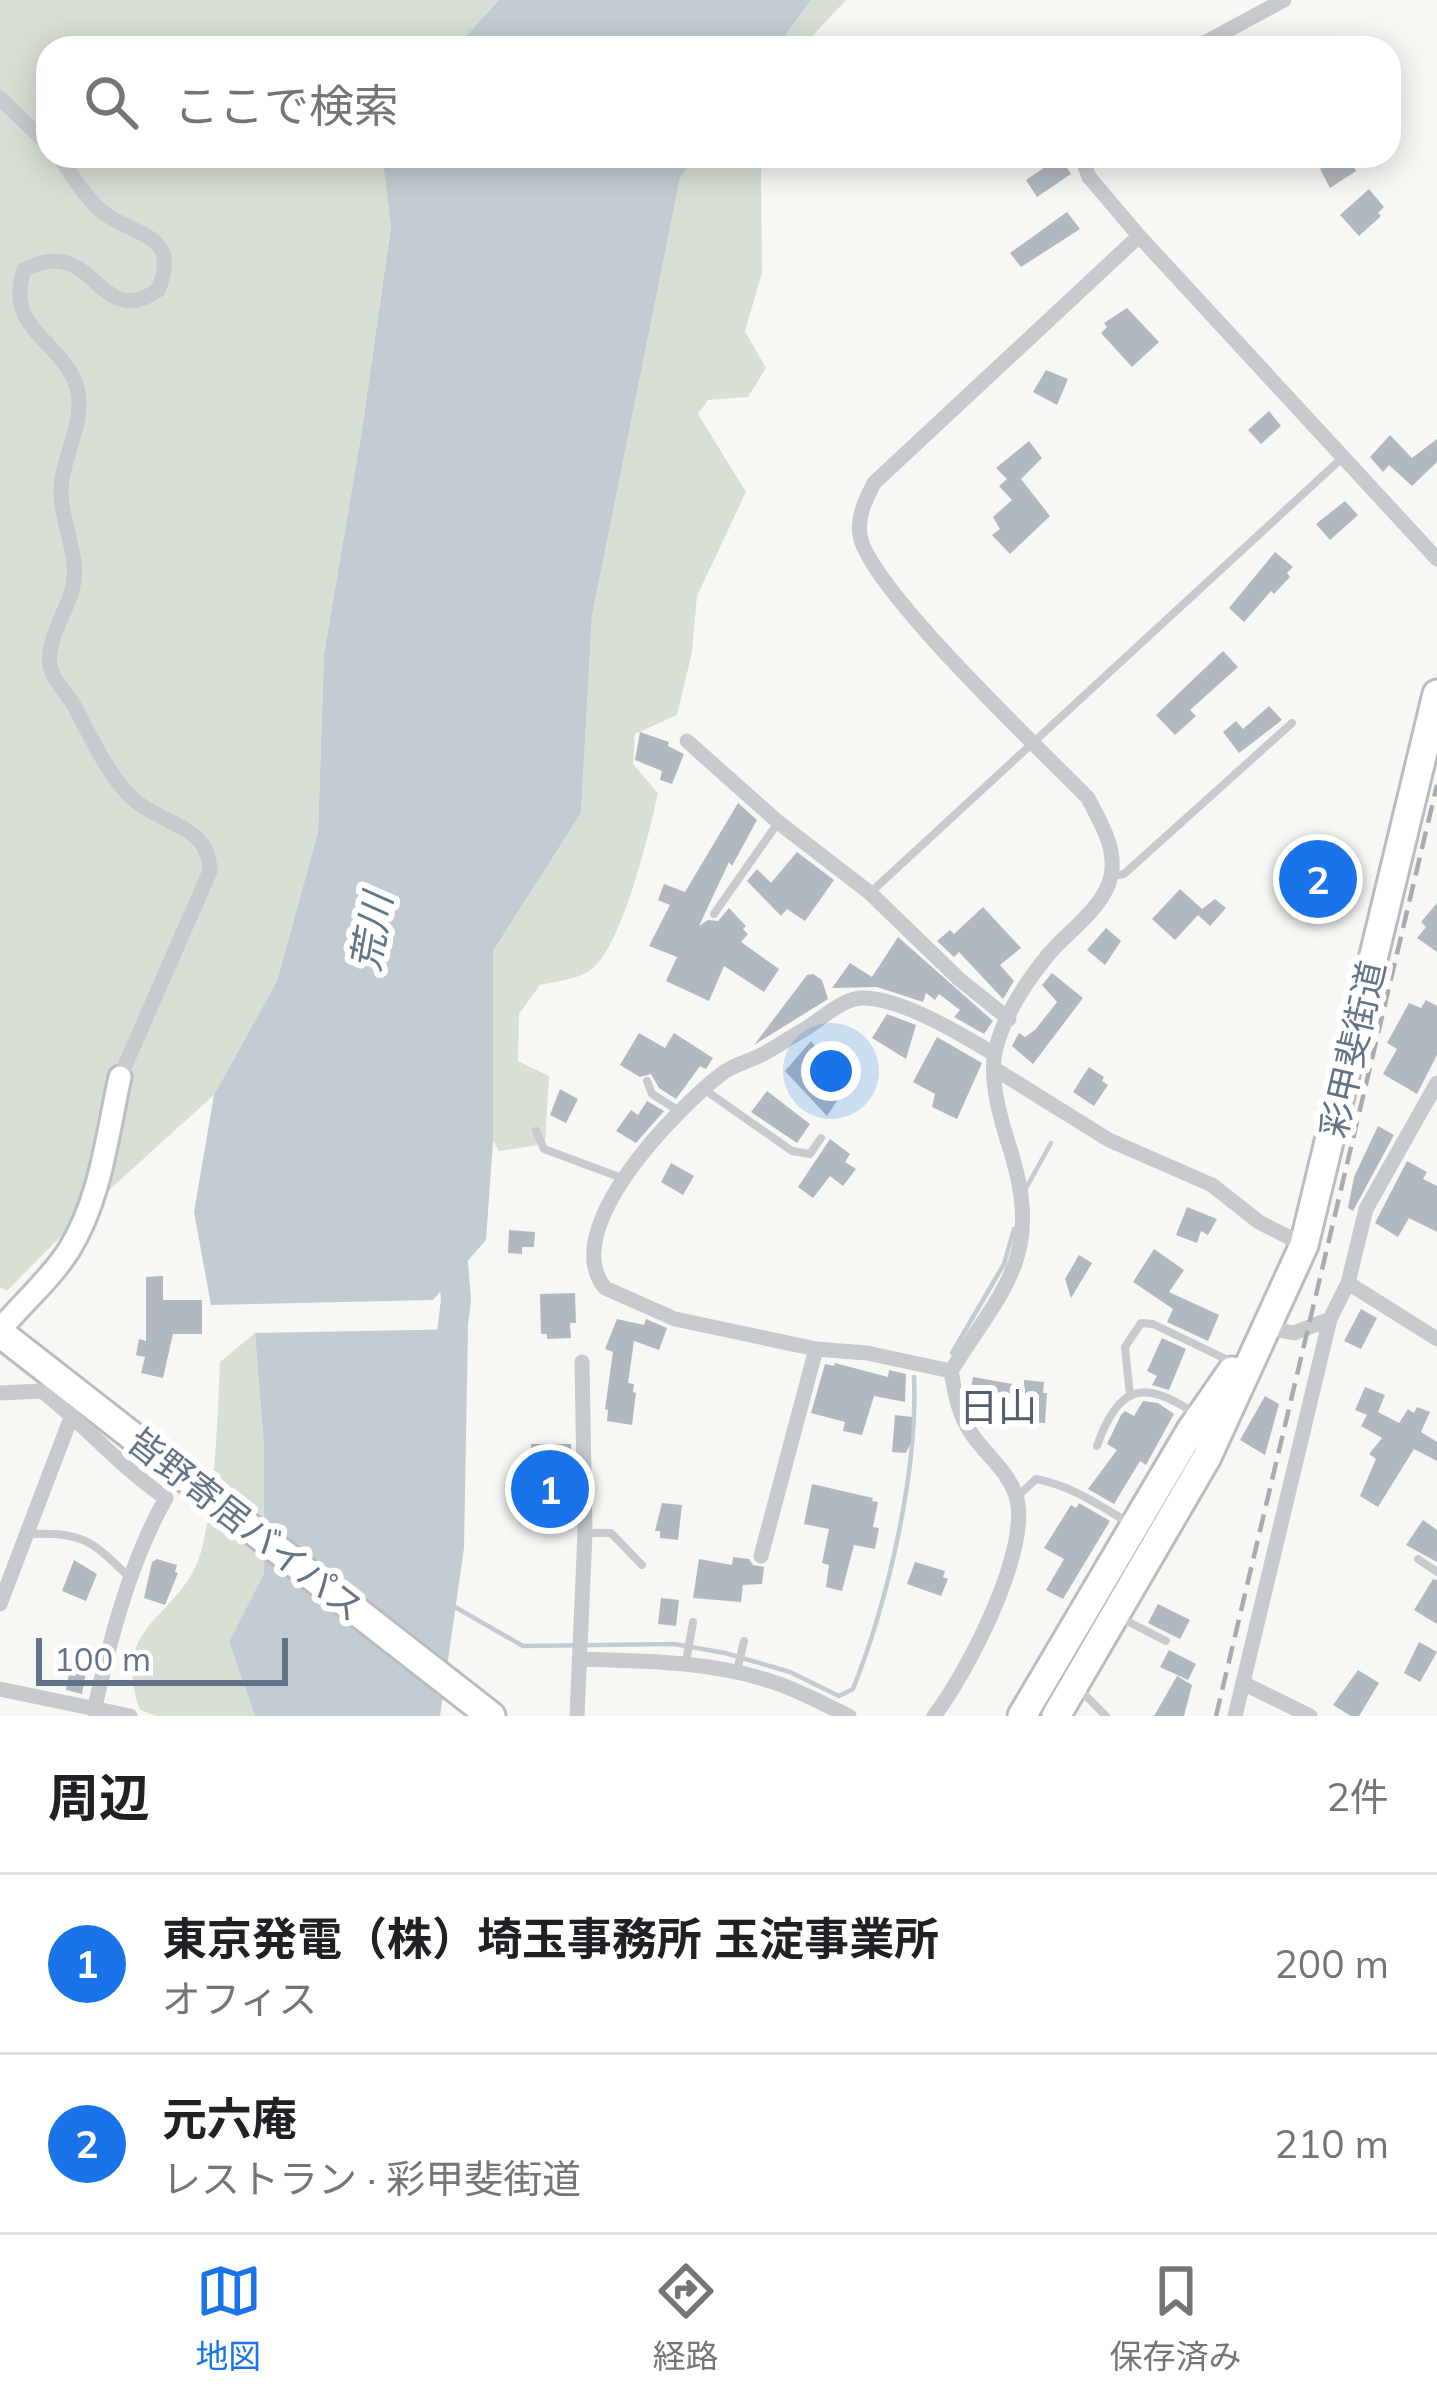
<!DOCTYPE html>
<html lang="ja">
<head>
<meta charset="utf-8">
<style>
  :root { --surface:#fff; --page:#f6f6f6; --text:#202124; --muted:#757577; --line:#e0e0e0; --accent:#1a73e8 }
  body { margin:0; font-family:Mulish,"Noto Sans JP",sans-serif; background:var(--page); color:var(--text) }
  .scale { position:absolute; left:36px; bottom:30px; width:252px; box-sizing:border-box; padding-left:12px; border:6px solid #647488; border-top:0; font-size:33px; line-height:42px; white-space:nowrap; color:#647488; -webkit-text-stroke:9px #fff; paint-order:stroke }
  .you { position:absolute; left:831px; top:1071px; width:42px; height:42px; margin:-30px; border:9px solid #fff; border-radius:50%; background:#1a73e8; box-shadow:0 0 0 18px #1a73e833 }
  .badge { display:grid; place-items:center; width:78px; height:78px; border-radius:50%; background:var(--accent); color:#fff; font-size:39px; font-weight:700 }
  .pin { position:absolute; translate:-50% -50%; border:6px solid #fff; box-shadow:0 3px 12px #0006 }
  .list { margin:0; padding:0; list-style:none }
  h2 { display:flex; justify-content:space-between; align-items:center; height:156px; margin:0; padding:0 48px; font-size:51px }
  h2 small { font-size:39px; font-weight:400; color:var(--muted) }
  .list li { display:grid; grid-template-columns:78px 1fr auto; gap:36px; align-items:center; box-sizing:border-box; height:180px; padding:0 48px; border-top:3px solid var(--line) }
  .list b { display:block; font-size:45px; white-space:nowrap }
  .list p { margin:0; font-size:39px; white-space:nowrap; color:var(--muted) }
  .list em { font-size:39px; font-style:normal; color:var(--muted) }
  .icon { flex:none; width:66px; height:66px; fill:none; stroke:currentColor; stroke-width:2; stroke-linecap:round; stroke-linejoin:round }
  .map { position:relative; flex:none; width:1437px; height:1716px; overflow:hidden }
  .search { position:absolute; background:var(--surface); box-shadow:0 6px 30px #0003; left:36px; right:36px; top:36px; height:132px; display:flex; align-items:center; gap:30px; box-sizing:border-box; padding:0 42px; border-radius:36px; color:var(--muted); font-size:45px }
  .sheet { height:516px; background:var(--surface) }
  nav { display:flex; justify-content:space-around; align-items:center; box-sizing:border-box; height:168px; border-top:3px solid var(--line); background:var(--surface); font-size:33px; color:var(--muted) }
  nav a { display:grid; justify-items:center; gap:6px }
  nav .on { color:var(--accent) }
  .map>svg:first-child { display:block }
</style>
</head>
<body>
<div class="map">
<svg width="1437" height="1716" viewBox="0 0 1437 1716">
  <rect width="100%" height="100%" fill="#f7f8f4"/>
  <path fill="#d8e0d5" d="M0 0H499L455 48H48V156H382L391 225 362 430 324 654 318 832 277 981 214 1095 87 1210 7 1291 0 1287Z
    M811 0H846L801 48H776Z
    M697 156H764L761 170 762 273 745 331 766 368 748 397 708 400 698 414 746 492 697 596 692 652 677 715 635 734 633 764 658 793C650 831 622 945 593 968 579 980 557 981 540 985L519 1014 518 1061 549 1076 545 1144 499 1151 493 1141V951L581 813 592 616 680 178Z
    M255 1333 264 1447V1573L229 1642 255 1716H157L140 1710C108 1619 184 1620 202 1548 216 1489 217 1423 220 1362Z"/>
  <path fill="#c3ccd2" d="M499 0H811L776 48H455Z
    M382 156H697L680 178 592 616 581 813 493 951V1141L486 1240 433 1300 211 1305 194 1212 214 1095 277 981 318 832 324 654 362 430 391 226Z
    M468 1329 464 1548 440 1716H255L229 1642 264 1573V1447L255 1333Z"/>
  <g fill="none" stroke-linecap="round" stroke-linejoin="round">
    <path stroke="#c3ccd2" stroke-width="4.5" d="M1025 1190 1051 1143
      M952 1353 1004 1264 1014 1229
      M455 1607 523 1646 674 1644 725 1653 790 1672 839 1696 853 1689C888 1601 918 1472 914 1377"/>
    <path stroke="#c3ccd2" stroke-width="30" d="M448 1365 456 1300 451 1240"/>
  </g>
  <path fill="#b1b8bf" d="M1339 156H1347L1356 171 1330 188 1320 169Z
    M1060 157 1071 174 1037 197 1026 180Z
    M1369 189 1384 207 1378 213 1381 216 1359 236 1340 215Z
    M1067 212 1080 229 1021 267 1010 253Z
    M1127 308 1159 342 1132 367 1101 333 1107 327 1104 323Z
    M1046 370 1068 379 1057 405 1033 392Z
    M1269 411 1281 426 1261 444 1248 430Z
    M1390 435 1412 458 1437 439V462L1412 486 1389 465 1383 472 1370 457Z
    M1029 441 1042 458 1021 479 1050 516 1010 554 992 535 1000 529 993 517 1012 500 999 486 1007 479 996 468Z
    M1345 501 1358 515 1330 540 1316 524Z
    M1275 552 1293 567 1287 573 1290 577 1274 594 1271 591 1244 622 1229 608Z
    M1223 651 1238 667 1190 710 1196 716 1175 735 1156 715Z
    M1269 706 1282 720 1239 753 1223 732 1236 721 1243 729Z
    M640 732 669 742 668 746 684 754 672 784 660 780 662 771 635 760Z
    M738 803 757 820 732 866 729 862 699 926 708 920 718 921 729 908 746 926 743 929 748 934 741 942 779 969 764 992 724 966 709 1001 666 981 677 957 649 946 670 905 658 900 664 884 685 892Z
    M797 852 834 880 805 921 787 909 781 916 747 881 757 869 771 883Z
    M1293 870 1325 911 1308 924 1275 883Z
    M1180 889 1202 909 1215 899 1226 908 1210 926 1198 915 1175 940 1152 919Z
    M1437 903V952L1417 938 1426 927 1421 922Z
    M983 907 1021 948 1000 965 1014 981 1003 999 959 952 954 957 937 941 950 930 954 934Z
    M1106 928 1121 941 1105 965 1087 950Z
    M898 937 993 1021 984 1034 954 1017 960 1010 939 994 935 1000 926 993 923 1002 877 987 832 988 850 963 872 977Z
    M1052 973 1083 998 1033 1064 1012 1046 1019 1033 1025 1037 1035 1030 1057 1002 1042 985Z
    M813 974 822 980 828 999 754 1045 807 975Z
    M1426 1000 1437 1006V1055L1417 1094 1383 1074 1397 1049 1387 1043 1409 1003 1421 1008Z
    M887 1014 916 1025 906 1059 872 1038Z
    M639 1033 665 1048 674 1033 713 1058 706 1069 700 1066 676 1099 659 1088 651 1074 640 1077 620 1065Z
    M937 1037 982 1063 957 1119 932 1107 935 1094 913 1082Z
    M811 1041 826 1061 820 1066 843 1081 838 1089 843 1092 827 1116 785 1071Z
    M1089 1067 1104 1077 1102 1081 1108 1085 1094 1106 1073 1092Z
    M560 1089 578 1099 566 1123 550 1115Z
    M767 1091 810 1124 797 1143 751 1112Z
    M647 1101 664 1111 636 1143 616 1131 631 1110 638 1115Z
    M1378 1126 1394 1135 1353 1211 1348 1208 1354 1177Z
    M830 1139 850 1154 845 1162 856 1169 843 1186 830 1176 813 1198 798 1187Z
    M1407 1161 1427 1172 1423 1179 1437 1186V1232L1409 1218 1398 1237 1375 1223Z
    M671 1163 694 1176 683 1195 661 1182Z
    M1187 1207 1217 1219 1208 1235 1201 1231 1197 1243 1176 1235Z
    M509 1230 535 1232 534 1247H522V1254L508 1253Z
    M1154 1249 1184 1270 1169 1292 1219 1315 1208 1341 1167 1322 1173 1309 1133 1282Z
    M1079 1255 1092 1263 1071 1298 1065 1279Z
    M163 1276V1300H202V1334H173L163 1378 141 1373 145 1357 136 1355 139 1339 146 1341V1277Z
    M575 1293 576 1323H570L571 1338 547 1339V1334H541L540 1294Z
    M1361 1309 1377 1318 1361 1349 1344 1341Z
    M617 1319 644 1325 646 1319 667 1328 659 1350 634 1341 628 1383 634 1384 633 1392 636 1393 632 1425 607 1421 608 1410 605 1409 613 1352 605 1349Z
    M1162 1338 1186 1349 1169 1390 1152 1385 1157 1376 1147 1371Z
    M835 1363 888 1377 889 1370 906 1374 905 1402 874 1396 862 1435 843 1431 845 1422 811 1413 825 1364 834 1366Z
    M973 1377 1024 1386V1380L1044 1382 1043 1393H1047L1045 1423 1018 1421 1020 1403 970 1394Z
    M1365 1387 1385 1395 1378 1412 1399 1423 1408 1409 1414 1413 1417 1407 1430 1412 1421 1432 1437 1442V1461L1414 1449 1378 1507 1360 1496 1376 1459 1369 1454 1382 1438 1361 1426 1367 1415 1355 1410Z
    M1265 1396 1279 1404 1265 1455 1240 1440Z
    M1143 1401 1158 1403 1174 1414 1146 1465 1140 1461 1114 1504 1088 1489 1117 1450 1107 1444 1121 1415 1125 1411 1134 1416Z
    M895 1415 912 1417 911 1442 906 1453 892 1452Z
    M531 1444H571V1495H562V1503H530Z
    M812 1484 873 1498 872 1501 878 1502 873 1527 879 1528 875 1549 854 1545 842 1591 826 1587 829 1565 822 1563 829 1529 804 1524Z
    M662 1503 682 1505 678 1540 660 1538V1531H655Z
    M1079 1503 1110 1521 1063 1599 1046 1590 1064 1559 1044 1548 1071 1505 1076 1508Z
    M1423 1520 1437 1530V1562L1406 1545Z
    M733 1557 749 1559 753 1565 764 1567 762 1584 743 1585 741 1602 693 1598 699 1559 732 1565Z
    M157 1559 177 1565 175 1572 178 1573 165 1605 144 1598 152 1562Z
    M74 1560 97 1574 86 1601 62 1591Z
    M915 1562 945 1571 943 1577 948 1579 941 1596 907 1584Z
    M1433 1579 1437 1580V1624L1414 1610Z
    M661 1598 679 1600 676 1626 658 1624Z
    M1158 1604 1190 1620 1180 1639 1148 1623Z
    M1419 1642 1437 1652 1420 1682 1404 1673Z
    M1169 1650 1196 1664 1188 1680 1160 1667Z
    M71 1662 87 1666 82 1694 66 1690Z
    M1358 1670 1379 1683 1359 1716H1351L1333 1705Z
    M1177 1676 1192 1685 1184 1716H1154Z"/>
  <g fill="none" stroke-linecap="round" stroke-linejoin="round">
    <g stroke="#bbbfc5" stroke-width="27">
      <path id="secondary" d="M0 1330C22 1303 50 1280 69 1250 101 1198 107 1136 120 1077"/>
    </g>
    <g stroke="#b9bcc0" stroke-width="33">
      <path id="highway" d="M0 1333 491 1716
        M1022 1716 1191 1430 1232 1371
        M1056 1716 1207 1457 1304 1245 1437 694"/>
    </g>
    <path stroke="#c7cace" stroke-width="8" d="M1166 156 1186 164 1199 156
      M1112 876 1124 874 1292 723
      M871 892 1342 458
      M714 914 777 824
      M647 1081 652 1094 679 1111
      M705 1090 792 1151 810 1154 821 1138
      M536 1131 544 1149 622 1178
      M1130 1396 1125 1347 1141 1323 1153 1324 1232 1362
      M1097 1446C1118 1385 1144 1379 1194 1413
      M1018 1496 1036 1479C1070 1485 1099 1505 1129 1523
      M587 1533H611L642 1565
      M29 1534C84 1532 92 1541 130 1578
      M1418 1559 1437 1572
      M1121 1618 1166 1641
      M686 1662 693 1622
      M737 1671 744 1641
      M1080 1690 1106 1716"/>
    <path stroke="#c7cace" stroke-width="15" d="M1195 48 1284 0
      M0 98 48 145
      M59 156C71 174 84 195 100 210 131 237 183 231 158 290 97 333 95 231 24 270 4 330 62 340 77 387 87 421 59 462 61 495 63 530 82 560 71 594 64 615 42 650 52 672 56 683 66 692 72 702 90 734 104 769 129 795 159 826 209 822 210 871L120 1077
      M1081 156 1089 177 1139 236 1437 559
      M687 741 778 822 870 893 959 979 1009 1019
      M995 1069 1109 1140 1212 1185 1259 1222 1304 1245
      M1348 1283 1437 1339
      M1265 1327 1294 1333 1330 1319 1348 1283 1366 1209 1437 1083
      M816 1349 675 1319 605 1288C556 1229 680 1105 724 1072 735 1065 746 1062 757 1057 774 1049 789 1038 805 1029 821 1019 841 1000 860 998 899 996 962 1035 994 1054
      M0 1393 42 1391C86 1426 119 1466 166 1498 130 1561 110 1640 94 1711
      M761 1556 816 1349 867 1353 951 1371
      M0 1604 72 1415
      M579 1659C643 1661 709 1661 770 1681 797 1689 823 1704 849 1716
      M1243 1683 1310 1716
      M0 1689 130 1716
      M577 1716 585 1533 582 1362
      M934 1716C966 1675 1035 1544 1015 1493 1006 1469 985 1454 971 1433 958 1414 955 1393 951 1371 1004 1287 1043 1256 1011 1152 1002 1124 989 1082 995 1052 1003 1017 1026 982 1048 955 1068 931 1104 908 1111 876 1117 848 1100 822 1088 798 1044 753 867 586 860 535 857 516 866 499 874 483L1139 236
      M1235 1716 1330 1319"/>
    <use href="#secondary" stroke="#fff" stroke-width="21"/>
    <use href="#highway" stroke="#fff" stroke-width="27"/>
    <path stroke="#a7acb3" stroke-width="4.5" stroke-dasharray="18 9" stroke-linecap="butt" d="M1216 1716 1437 785"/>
  </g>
  <g text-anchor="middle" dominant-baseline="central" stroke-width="12" stroke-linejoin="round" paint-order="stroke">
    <g font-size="36" fill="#647488" stroke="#fff">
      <text transform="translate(1352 1049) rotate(-77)">彩甲斐街道</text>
      <text transform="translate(246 1524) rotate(38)">皆野寄居バイパス</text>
    </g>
    <g font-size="39" font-style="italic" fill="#5f7684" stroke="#fff">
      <text transform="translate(371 932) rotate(-80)">荒川</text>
    </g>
    <g font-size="39" fill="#525e6d" stroke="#fff">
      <text x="998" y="1406">日山</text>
    </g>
  </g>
</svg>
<div class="scale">100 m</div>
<div class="you"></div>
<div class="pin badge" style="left:550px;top:1489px">1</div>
<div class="pin badge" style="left:1318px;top:879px">2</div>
<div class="search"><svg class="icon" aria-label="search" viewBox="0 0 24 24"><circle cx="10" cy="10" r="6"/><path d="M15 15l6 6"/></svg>ここで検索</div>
</div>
<section class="sheet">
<h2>周辺<small>2件</small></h2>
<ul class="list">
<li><span class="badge">1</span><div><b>東京発電（株）埼玉事務所 玉淀事業所</b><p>オフィス</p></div><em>200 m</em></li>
<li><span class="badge">2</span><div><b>元六庵</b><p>レストラン · 彩甲斐街道</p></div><em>210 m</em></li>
</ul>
</section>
<nav>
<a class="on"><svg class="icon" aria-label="map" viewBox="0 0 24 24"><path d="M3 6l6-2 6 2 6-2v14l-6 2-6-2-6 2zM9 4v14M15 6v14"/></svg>地図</a>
<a><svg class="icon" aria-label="directions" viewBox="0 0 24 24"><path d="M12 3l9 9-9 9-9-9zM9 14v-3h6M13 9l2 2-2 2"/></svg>経路</a>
<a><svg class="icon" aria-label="saved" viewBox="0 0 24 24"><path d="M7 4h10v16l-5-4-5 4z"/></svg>保存済み</a>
</nav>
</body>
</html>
